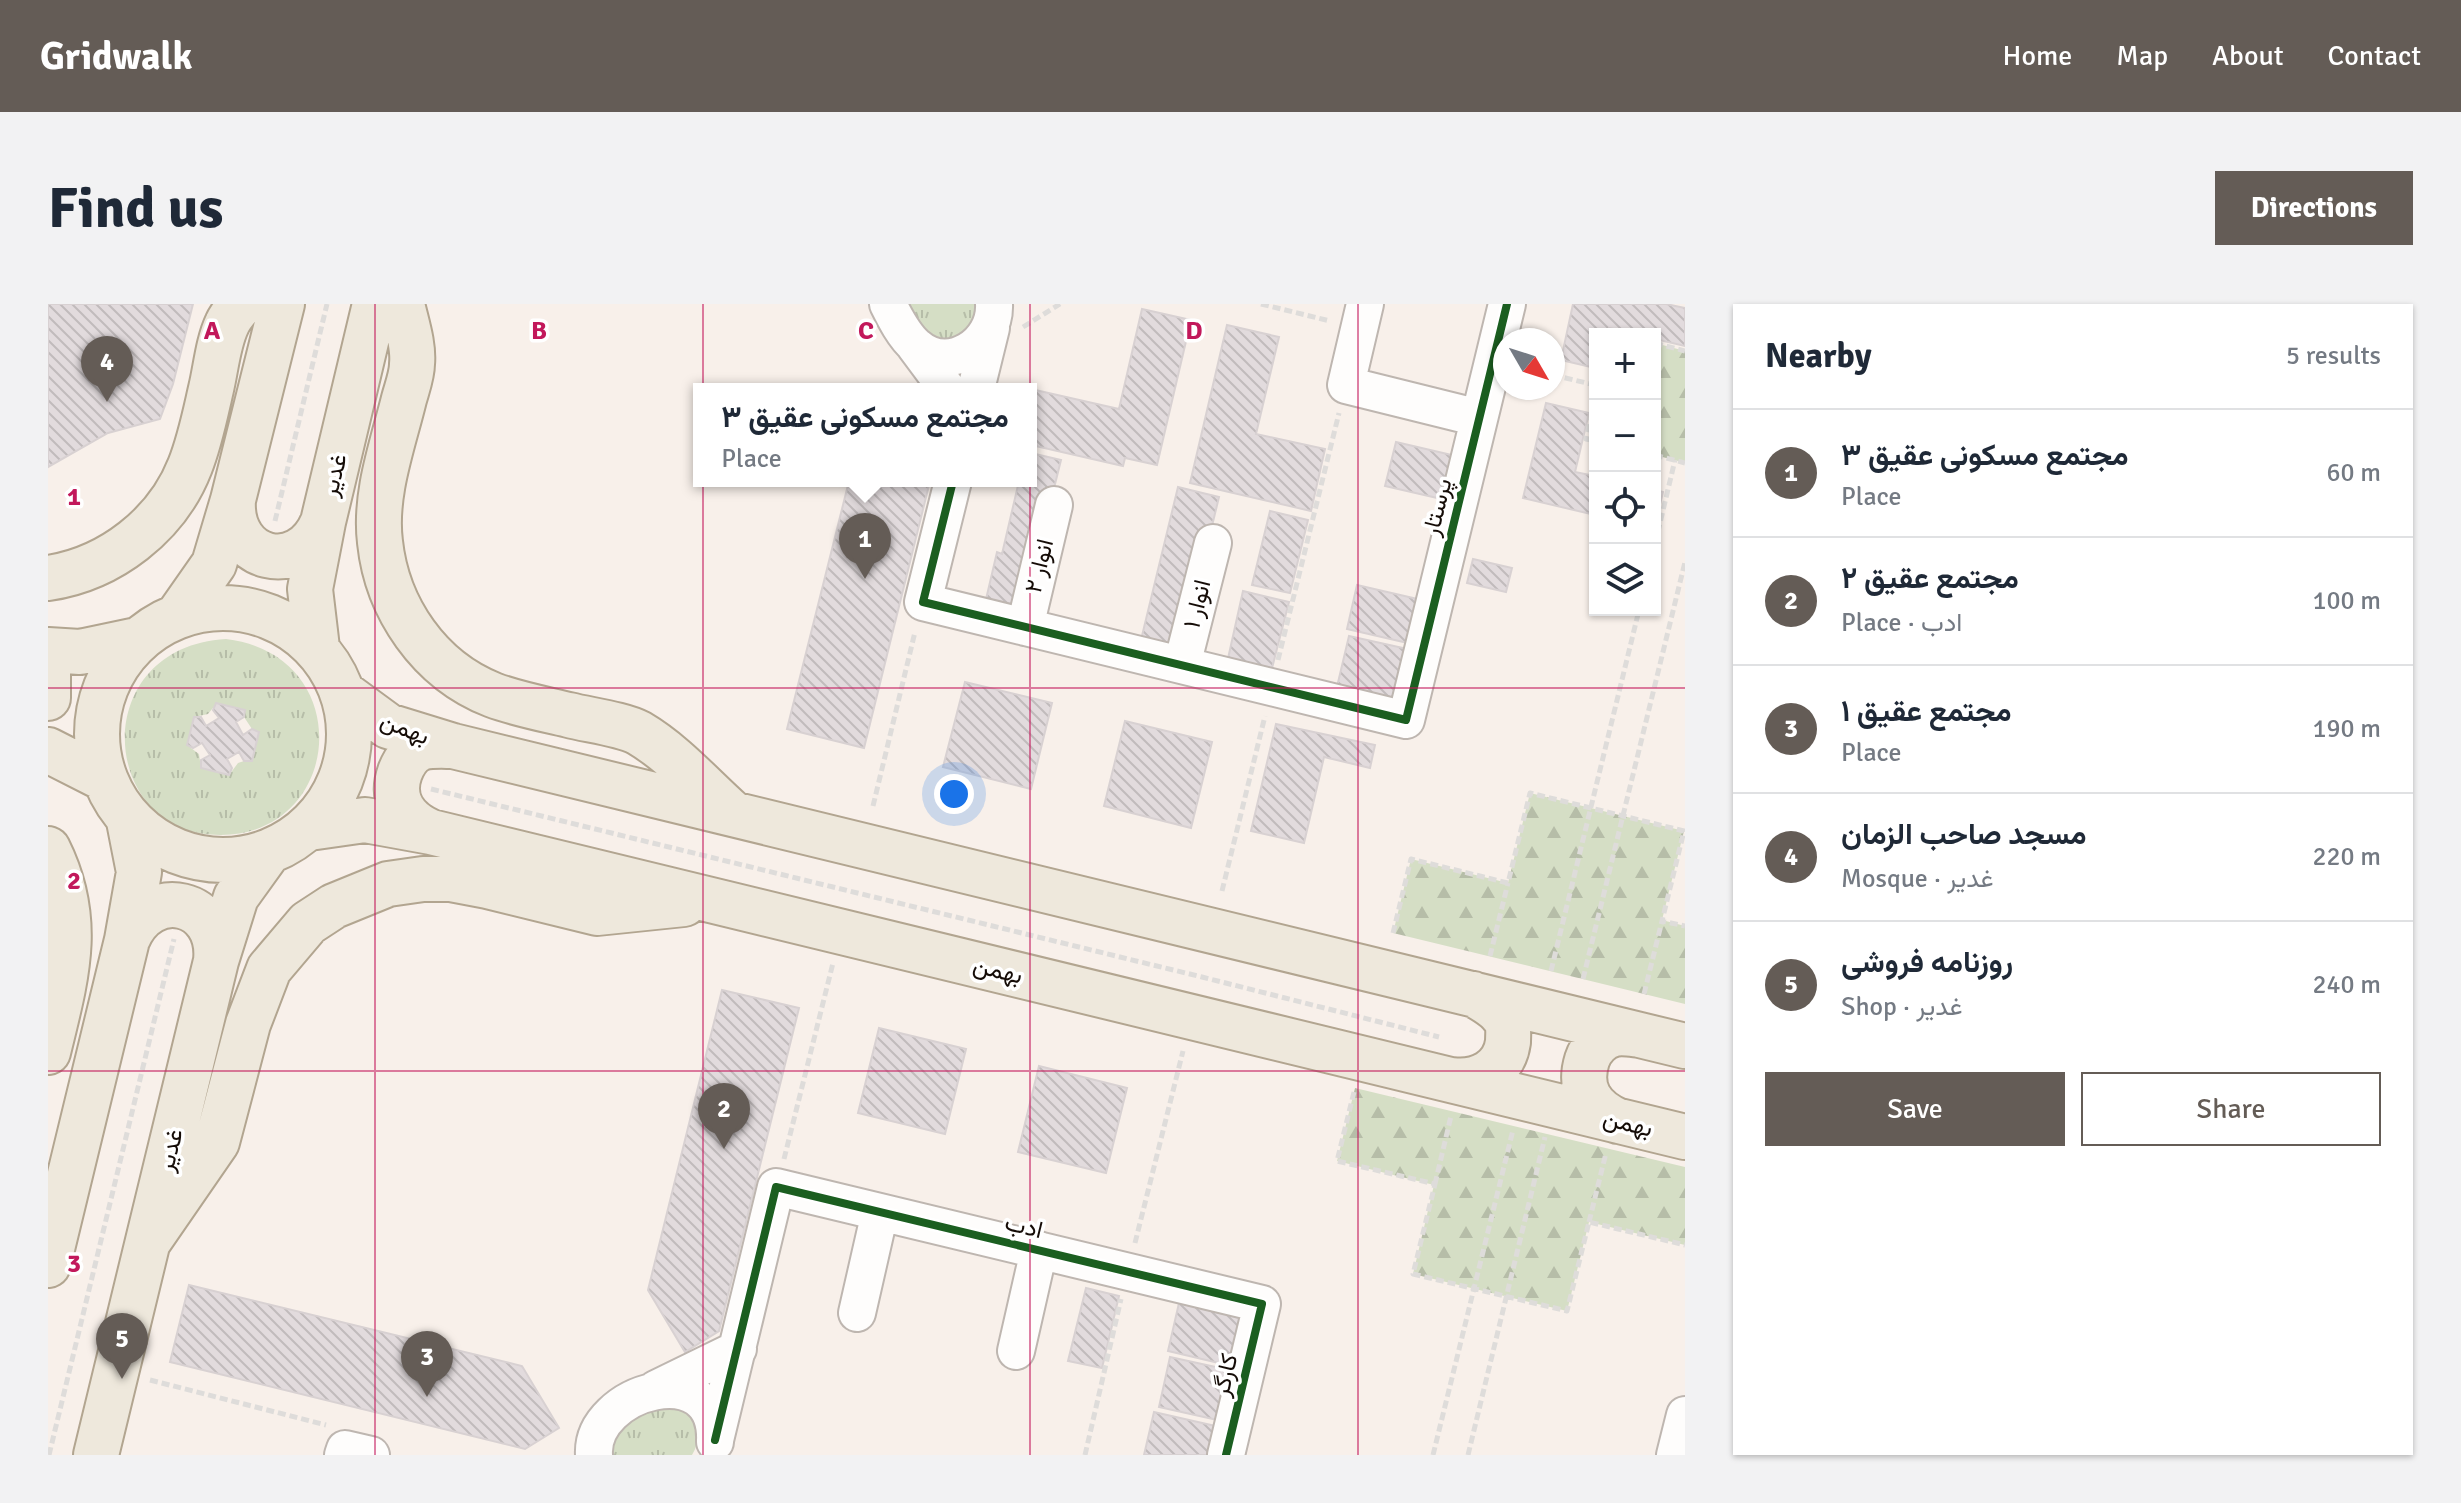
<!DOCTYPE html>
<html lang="en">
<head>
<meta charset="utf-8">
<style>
  :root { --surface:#fff; --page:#f2f2f3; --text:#1f2937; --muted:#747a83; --line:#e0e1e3; --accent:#645c56 }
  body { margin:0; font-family:Signika,Vazirmatn,sans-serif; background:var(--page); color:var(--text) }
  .controls { position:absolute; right:24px; top:24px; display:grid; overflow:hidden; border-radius:0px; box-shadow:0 2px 6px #0004 }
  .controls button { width:72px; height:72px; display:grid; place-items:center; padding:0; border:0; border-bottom:2px solid var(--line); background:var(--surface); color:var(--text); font:40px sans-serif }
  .compass { position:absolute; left:1445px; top:24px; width:72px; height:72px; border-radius:50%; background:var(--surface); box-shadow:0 2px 6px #0004; rotate:129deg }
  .you { position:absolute; left:906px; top:490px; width:28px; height:28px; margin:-20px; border:6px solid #fff; border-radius:50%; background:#1a73e8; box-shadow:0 0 0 12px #1a73e833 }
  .badge { display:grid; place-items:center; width:52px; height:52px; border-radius:50%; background:var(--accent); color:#fff; font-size:26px; font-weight:700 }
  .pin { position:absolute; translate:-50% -66px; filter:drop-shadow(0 2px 4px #0008) }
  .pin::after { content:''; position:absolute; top:42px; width:28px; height:24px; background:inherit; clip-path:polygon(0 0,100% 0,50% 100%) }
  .popup { position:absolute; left:645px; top:79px; width:344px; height:104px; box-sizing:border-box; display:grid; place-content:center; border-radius:0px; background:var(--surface); filter:drop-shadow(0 2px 6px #0005); font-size:26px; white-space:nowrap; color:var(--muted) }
  .popup b { font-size:30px; color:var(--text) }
  .popup::after { content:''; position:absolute; left:50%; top:100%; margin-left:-16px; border:16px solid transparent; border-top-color:var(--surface) }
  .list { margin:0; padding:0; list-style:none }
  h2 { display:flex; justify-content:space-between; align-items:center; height:104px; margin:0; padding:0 32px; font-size:34px }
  h2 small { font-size:26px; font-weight:400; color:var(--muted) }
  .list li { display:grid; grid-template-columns:52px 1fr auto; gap:24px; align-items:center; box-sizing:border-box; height:128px; padding:0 32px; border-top:2px solid var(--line) }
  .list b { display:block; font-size:30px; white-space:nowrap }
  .list p { margin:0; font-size:26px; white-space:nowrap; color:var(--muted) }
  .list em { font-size:26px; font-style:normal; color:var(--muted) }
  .actions { display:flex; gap:16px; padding:24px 32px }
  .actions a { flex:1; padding:18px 0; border:2px solid var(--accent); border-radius:0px; text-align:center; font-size:28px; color:var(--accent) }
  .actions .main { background:var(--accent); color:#fff }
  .icon { flex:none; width:44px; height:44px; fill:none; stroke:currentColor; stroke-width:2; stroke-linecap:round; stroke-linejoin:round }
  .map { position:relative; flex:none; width:1637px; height:1151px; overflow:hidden; border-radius:0px }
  header { display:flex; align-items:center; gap:48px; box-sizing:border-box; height:112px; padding:0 40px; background:var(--accent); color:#fff }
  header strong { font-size:38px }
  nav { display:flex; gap:44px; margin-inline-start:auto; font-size:28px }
  .intro { display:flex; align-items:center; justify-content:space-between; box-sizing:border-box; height:192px; padding:0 48px }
  h1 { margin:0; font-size:56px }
  .button { padding:20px 36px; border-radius:0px; background:var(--accent); color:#fff; font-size:28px; font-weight:700 }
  main { display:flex; gap:48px; padding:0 48px }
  aside { flex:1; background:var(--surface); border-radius:0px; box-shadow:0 2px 6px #0004 }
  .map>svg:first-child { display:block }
</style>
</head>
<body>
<header>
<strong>Gridwalk</strong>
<nav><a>Home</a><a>Map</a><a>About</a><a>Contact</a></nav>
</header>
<div class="intro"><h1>Find us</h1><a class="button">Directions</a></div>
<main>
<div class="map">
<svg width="1637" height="1151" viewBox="0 0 1637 1151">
  <defs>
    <pattern id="grass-tufts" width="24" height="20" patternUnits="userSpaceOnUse" patternTransform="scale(2)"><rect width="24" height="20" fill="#d5dec5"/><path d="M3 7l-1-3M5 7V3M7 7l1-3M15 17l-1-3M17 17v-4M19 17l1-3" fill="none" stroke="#b6bda8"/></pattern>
    <pattern id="forest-firs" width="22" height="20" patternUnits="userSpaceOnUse" patternTransform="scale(2)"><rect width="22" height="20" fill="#d5dec5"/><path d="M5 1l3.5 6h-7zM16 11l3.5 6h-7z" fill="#b6bda8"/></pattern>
    <pattern id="building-back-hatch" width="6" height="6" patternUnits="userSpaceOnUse" patternTransform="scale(2)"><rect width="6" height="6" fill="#e2dbdd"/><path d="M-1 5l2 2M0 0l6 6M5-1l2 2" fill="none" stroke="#c1bbbc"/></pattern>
  </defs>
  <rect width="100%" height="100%" fill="#f8f0ea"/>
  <path fill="url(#grass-tufts)" fill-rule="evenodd" d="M859 0H929L928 18 915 32 896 37 878 29Z
    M178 335C310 351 296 530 173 531 50 532 38 343 178 335ZM169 399 197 406 196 413 204 425 196 457 190 459 181 471 153 464 151 450 139 441 146 413 160 410Z
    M622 1101C645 1111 659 1125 644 1151H563C567 1121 594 1107 622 1101Z"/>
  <path fill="url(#forest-firs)" d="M1607 39 1637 47V159L1607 151Z
    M1482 489 1636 527 1614 616 1637 622V700L1345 629 1363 555 1460 579Z
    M1307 784 1637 863V941L1541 918 1519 1007 1365 970 1386 881 1289 857Z"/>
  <path fill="url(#building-back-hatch)" stroke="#d8d1d2" stroke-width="2" d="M0 0H145L125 80 112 115 60 129 0 163Z
    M1525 0H1618L1637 4V42L1607 35V30H1586L1561 24 1559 30H1547V64L1513 56Z
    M1094 5 1143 16 1109 161 1077 154 1075 162 983 141V85L1071 105Z
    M1179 21 1231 33 1208 130 1277 145 1263 207 1142 179Z
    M1498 99 1541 109 1527 168 1547 172V211L1475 194Z
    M1348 138 1408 152 1398 196 1337 182Z
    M983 149 1013 156 974 313 936 304 949 248 954 250 971 177H983Z
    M801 177H882L816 444 739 425Z
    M1130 183 1171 193 1133 350 1092 340Z
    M1607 186 1615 188 1607 222Z
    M1222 207 1260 216 1242 289 1204 281Z
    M1425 255 1464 264 1458 288 1419 279Z
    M1309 281 1374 296 1364 340 1299 325Z
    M1195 287 1241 298 1223 368 1179 359Z
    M1301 332 1364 346 1351 401 1288 387Z
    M917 378 1004 399 983 485 895 463Z
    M168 399 197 406 196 413 188 418 195 431 204 425 211 428 204 457H196L191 448 179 455 184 464 181 471 153 464V456L162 451 154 439 145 444 139 441 146 413H153L158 422 171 414 165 406Z
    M1077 417 1164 438 1143 524 1056 502Z
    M1228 420 1327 441 1322 464 1276 453 1256 539 1203 527Z
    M674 686 751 704 671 1027 637 1048 600 986Z
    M831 724 918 745 897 830 810 809Z
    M991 762 1079 784 1058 869 970 848Z
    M141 981 474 1062 511 1124 477 1145 122 1058Z
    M1038 984 1071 992 1054 1064 1020 1057Z
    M1131 999 1202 1016 1192 1064 1120 1047Z
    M1122 1053 1186 1067 1174 1117 1111 1103Z
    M1106 1108 1172 1123 1166 1151H1096Z"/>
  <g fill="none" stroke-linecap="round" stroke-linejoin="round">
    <g stroke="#beb6b0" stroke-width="40">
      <path id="minor" d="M840 0C847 14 856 32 868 42 901 71 948 40 946 0
        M1317 0 1298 81 1431 114
        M867 42 899 85
        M928 85 943 24
        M905 177 875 298 1358 416 1459 0
        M977 323 1006 201
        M1134 361 1165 239
        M809 1009 832 908
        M968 1047 991 946
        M608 1085 690 1045
        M667 1136 728 883 1214 1000 1178 1151
        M295 1151 297 1145 323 1151
        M546 1151C542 1087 671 1050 667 1138
        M1627 1151 1637 1111"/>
    </g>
    <g stroke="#b2a590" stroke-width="48">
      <path id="major" d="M354 0C358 18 366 41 364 60 364 71 359 84 356 95 345 140 326 190 332 238 339 304 381 366 445 391 469 400 496 405 521 411 540 416 574 420 591 429 625 449 654 482 683 508
        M185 196C181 257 251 275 275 218
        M0 274C62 265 119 221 142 162 152 137 157 111 163 85 168 64 170 39 179 20 182 13 188 6 193 0
        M49 430a126 126 0 1 1 252 0a126 126 0 1 1-252 0Z
        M131 310 166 260 185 196 234 0
        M269 344 262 285 275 218 327 0
        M0 346 32 348 89 336
        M0 370V394
        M295 389 340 422 405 442 1637 742
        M0 446 55 474
        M261 524 317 516 383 528 1637 833
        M383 528C357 517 342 496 352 468 356 458 362 448 373 444 382 441 395 442 405 442
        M0 545C36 617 18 674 0 748
        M79 636C102 579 174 596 168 657
        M1404 776C1430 779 1456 767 1460 738 1460 732 1461 725 1459 719 1453 705 1438 697 1425 690
        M1570 817C1543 805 1530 785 1539 756 1543 744 1553 733 1566 730 1574 728 1584 730 1592 731
        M100 938 169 838 200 720 221 665 260 619 286 602 340 580 375 575H402L439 582 549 609 636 600
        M0 961 79 636 91 568 81 517
        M48 1151 168 657 188 593 219 550"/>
    </g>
    <path stroke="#dedcda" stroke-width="5" stroke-dasharray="8 4" stroke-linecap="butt" d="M1213 0 1282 17
      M975 23 1012 0
      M1564 30H1568
      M1607 39 1637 47
      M1505 71 1547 81
      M1547 97 1538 135 1547 137
      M1607 151 1637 159
      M227 217 279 0
      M1607 240 1627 156
      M1230 356 1291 109
      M383 485 1154 673 1391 733
      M825 502 867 328
      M1174 587 1217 412
      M1345 629 1363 555 1460 579 1482 489 1636 527 1614 617 1637 622
      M1442 652 1460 579
      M1503 667 1591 306
      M1535 675 1637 258
      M1596 690 1614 617
      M1306 788 1289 857 1387 880 1365 970 1519 1007 1541 918 1637 941
      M736 855 785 659
      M1387 880 1403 812
      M1541 918 1558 849
      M1087 939 1135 747
      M102 1076 278 1121
      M1 1151 126 635
      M1037 1151 1073 995
      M1385 1151 1465 826
      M1420 1151 1497 833"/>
    <use href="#minor" stroke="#fefdfc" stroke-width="36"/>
    <use href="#major" stroke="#eee8dc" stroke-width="44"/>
    <g stroke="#fff" stroke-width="13">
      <path id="cycleway" d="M905 177 875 298 1358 416 1459 0
        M667 1136 728 883 1214 1000 1178 1151"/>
    </g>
    <use href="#cycleway" stroke="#1b5e20" stroke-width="8"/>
  </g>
  <path fill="none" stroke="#c2185b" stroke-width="2" stroke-opacity="0.55" d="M327 0V1151M655 0V1151M982 0V1151M1310 0V1151M0 384H1637M0 767H1637"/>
  <g text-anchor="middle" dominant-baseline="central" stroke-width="7" stroke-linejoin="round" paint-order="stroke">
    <g font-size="24" fill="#150c07" stroke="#fff">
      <text transform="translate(286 171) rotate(-76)">غدیر</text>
      <text transform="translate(1389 203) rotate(-76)">پرستار</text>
      <text transform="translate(991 262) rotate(-76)">انوار ۲</text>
      <text transform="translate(1149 300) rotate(-76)">انوار ۱</text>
      <text transform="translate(357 424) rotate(22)">بهمن</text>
      <text transform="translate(950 666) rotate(14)">بهمن</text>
      <text transform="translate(1580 819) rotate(14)">بهمن</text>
      <text transform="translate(122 846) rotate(-76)">غدیر</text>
      <text transform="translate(976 922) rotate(14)">ادب</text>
      <text transform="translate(1177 1071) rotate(-77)">کارگر</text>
    </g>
  </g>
  <g font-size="26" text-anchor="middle" font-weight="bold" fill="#c2185b" stroke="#fff" stroke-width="7" stroke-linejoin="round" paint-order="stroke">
    <text x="164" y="35">A</text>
    <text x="491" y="35">B</text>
    <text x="818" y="35">C</text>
    <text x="1146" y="35">D</text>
    <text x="26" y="201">1</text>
    <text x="26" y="585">2</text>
    <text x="26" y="968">3</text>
  </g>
</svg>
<div class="controls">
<button>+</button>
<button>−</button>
<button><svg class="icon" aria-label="locate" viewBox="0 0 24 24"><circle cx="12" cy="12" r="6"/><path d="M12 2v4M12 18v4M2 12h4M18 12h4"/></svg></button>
<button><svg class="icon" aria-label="layers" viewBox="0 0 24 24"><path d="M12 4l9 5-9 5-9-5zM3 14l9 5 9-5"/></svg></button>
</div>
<svg class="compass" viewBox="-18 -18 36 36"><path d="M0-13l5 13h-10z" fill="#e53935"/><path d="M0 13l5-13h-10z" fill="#747a83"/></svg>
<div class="you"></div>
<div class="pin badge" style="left:817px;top:275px">1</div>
<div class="popup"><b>مجتمع مسکونی عقیق ۳</b>Place</div>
<div class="pin badge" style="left:676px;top:845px">2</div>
<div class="pin badge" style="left:379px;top:1093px">3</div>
<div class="pin badge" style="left:59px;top:98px">4</div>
<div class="pin badge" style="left:74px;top:1075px">5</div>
</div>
<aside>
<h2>Nearby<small>5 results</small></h2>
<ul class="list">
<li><span class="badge">1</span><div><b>مجتمع مسکونی عقیق ۳</b><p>Place</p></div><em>60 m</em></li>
<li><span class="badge">2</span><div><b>مجتمع عقیق ۲</b><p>Place · ادب</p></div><em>100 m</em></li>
<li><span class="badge">3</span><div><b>مجتمع عقیق ۱</b><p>Place</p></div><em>190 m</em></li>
<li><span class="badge">4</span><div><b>مسجد صاحب الزمان</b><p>Mosque · غدیر</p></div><em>220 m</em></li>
<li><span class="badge">5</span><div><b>روزنامه فروشی</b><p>Shop · غدیر</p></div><em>240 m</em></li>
</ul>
<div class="actions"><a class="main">Save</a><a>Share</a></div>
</aside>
</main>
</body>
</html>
